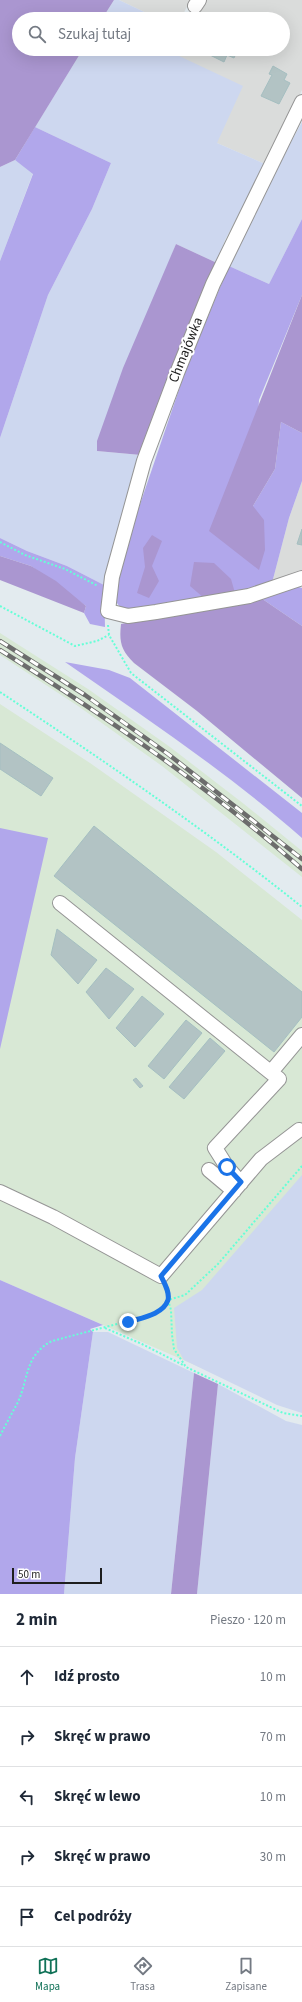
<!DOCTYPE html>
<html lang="pl">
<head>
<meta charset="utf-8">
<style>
  :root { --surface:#fff; --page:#f2f2f3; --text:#1f2937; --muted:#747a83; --line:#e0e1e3; --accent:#117258 }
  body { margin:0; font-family:"Source Sans 3",sans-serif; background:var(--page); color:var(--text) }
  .scale { position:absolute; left:12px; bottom:10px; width:90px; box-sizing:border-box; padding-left:4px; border:2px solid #1e1e1e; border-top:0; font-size:11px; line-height:14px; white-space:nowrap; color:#1e1e1e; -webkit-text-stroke:3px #fff; paint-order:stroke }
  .stop { position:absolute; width:12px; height:12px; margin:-9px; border:3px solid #1a73e8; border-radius:50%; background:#fff }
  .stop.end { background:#1a73e8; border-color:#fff; box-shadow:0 1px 4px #0008 }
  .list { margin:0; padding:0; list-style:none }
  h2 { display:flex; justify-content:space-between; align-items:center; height:52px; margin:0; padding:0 16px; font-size:17px }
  h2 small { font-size:13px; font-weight:400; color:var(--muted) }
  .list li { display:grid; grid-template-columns:26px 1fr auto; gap:12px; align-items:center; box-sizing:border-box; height:60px; padding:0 16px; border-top:1px solid var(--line) }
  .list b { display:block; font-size:15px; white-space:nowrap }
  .list em { font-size:13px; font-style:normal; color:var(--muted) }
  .icon { flex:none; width:22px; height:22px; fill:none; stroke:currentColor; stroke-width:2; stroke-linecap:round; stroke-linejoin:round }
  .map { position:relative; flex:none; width:302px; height:1594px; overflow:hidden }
  .search { position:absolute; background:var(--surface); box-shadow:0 4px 16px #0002; left:12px; right:12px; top:12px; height:44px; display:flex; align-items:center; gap:10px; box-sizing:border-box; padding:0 14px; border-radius:22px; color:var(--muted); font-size:15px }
  .sheet { height:352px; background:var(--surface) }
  nav { display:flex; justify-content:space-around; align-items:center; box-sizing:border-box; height:56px; border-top:1px solid var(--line); background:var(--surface); font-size:11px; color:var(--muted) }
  nav a { display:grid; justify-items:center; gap:2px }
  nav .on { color:var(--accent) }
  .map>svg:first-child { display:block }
</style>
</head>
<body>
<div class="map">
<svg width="302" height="1594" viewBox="0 0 302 1594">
  <rect width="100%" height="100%" fill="#e3ebef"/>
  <path fill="#dadcdb" d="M119 0H190L181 19H159Z
    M205 0H302V90L265 164 217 143 177 55 180 49H283V19H195Z
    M302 481V572L272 583 289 518Z"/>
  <path fill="#d8e8d5" d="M0 633 88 689 170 747 244 804 302 851V877L162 766 78 706 0 655Z
    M0 704 90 763 216 852 302 920V1405L275 1400 0 1280Z"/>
  <path fill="#cdd7ef" d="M114 0H119L159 19H102Z
    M83 49H169V51L177 55 243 86 217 143 265 164 225 240 217 263 176 244 97 451 141 455 104 585 67 566 27 551 0 538V438L48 295 92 209 111 163 35 127Z
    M302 122V219L269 284 229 266 271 178Z
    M15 160 33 173 0 261V167Z
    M302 1175V1413L277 1405 184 1360 177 1348 174 1308 202 1290Z
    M93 1332H108L194 1373 171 1594H64L75 1458Z
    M218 1384 286 1421 302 1425V1594H197Z"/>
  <path fill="#b1a7eb" d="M35 127 111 163 92 209 48 295 0 438V261L33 174 15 160Z
    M302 219V295L259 400 253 506 275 469 281 422 302 433V481L289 518 272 583 235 593 123 611 117 603 116 580 133 525 186 369 229 266 269 284Z
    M0 538 27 551 67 566 104 585 105 627 90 624 84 613 86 606 31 566 0 556Z
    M292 585 302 588V626L258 596Z
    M65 662 109 670 130 678 302 813V838C228 773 146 718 65 662Z
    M0 828 48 838 0 1049Z
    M0 1280 103 1325 90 1329 93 1332 75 1458 64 1594H0Z"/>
  <path fill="#aa96d0" d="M0 0H114L102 19H19V49H83L15 160 0 167Z
    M176 244 217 263 141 455 97 451V441L123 368Z
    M302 295V433L281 422 275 469 253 506 264 520 265 550 259 570 209 531Z
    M152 535 162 541 152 566 159 581 149 598 137 593 145 567 143 548Z
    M0 556 31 566 56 581 86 606 84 613 0 580Z
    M194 562 214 563 231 579 235 593 204 598 190 586Z
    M258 596 302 626V798L197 711 134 663C121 650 119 642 121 624Z
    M194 1373 218 1384 197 1594H171Z"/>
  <path fill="#b2c3c4" stroke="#a5bfc1" d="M205 49H238L234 58 227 55 224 62 204 52Z
    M273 66 287 74 284 80 290 83 279 104 261 96 272 75 269 74Z
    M302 529V545L297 544Z
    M0 743 53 778 41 796 0 769Z
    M94 826 302 992V1017L274 1052 54 876Z
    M57 929 97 960 78 984 51 955Z
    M106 968 134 989 109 1019 86 992Z
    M142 996 164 1014 135 1047 116 1028Z
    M186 1020 202 1033 164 1079 148 1066Z
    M210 1038 225 1051 184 1099 169 1087Z
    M136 1078 143 1086 140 1088 133 1080Z"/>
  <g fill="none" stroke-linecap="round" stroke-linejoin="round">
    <g stroke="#959595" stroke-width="16">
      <path id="minor" d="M195 6 199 0
        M302 102 213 284 177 373 144 461 112 577 108 611 128 616 156 612 249 596 302 578
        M60 903 279 1079 215 1148 227 1167 241 1183
        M271 1072 302 1035
        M209 1170 234 1191
        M0 1192 53 1217 161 1276 261 1159 299 1130"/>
    </g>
    <path stroke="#65ffd7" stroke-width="2" stroke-dasharray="2 2" stroke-linecap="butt" d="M0 542 25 555 65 569 98 586
      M0 606 75 646 97 641 109 635
      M108 625 109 635 131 673 302 806
      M0 692C103 760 206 830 302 907
      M302 1166 218 1264 185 1295 168 1300 171 1310 172 1335 174 1349 186 1367 283 1413 302 1416
      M105 1328 142 1344 185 1366
      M0 1436C6 1424 12 1413 18 1402 29 1377 25 1355 52 1341L148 1316 162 1309 168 1300 165 1286"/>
    <use href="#minor" stroke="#fff" stroke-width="14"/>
    <g stroke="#6c6c6c" stroke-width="4.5">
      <path id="rail" d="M0 641 85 695 168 754 302 859
        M0 650C105 716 209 787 302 869"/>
    </g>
    <use href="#rail" stroke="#fff" stroke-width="3" stroke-dasharray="9" stroke-linecap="butt"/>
  </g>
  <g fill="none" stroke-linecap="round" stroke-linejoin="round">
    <path stroke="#1a73e8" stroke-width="5" d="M128 1322C140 1318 163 1315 168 1300 170 1292 164 1283 161 1276L241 1182 227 1167"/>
  </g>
  <g text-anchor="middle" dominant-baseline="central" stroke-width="4" stroke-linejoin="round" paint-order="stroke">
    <g font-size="14" fill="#1e1e1e" stroke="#fff">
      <text transform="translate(186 350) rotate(-68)">Chmajówka</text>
    </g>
  </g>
</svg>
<div class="scale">50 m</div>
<div class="stop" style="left:227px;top:1167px"></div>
<div class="stop end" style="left:128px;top:1322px"></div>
<div class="search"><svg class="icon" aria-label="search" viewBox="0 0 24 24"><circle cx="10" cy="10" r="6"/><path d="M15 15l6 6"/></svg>Szukaj tutaj</div>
</div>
<section class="sheet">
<h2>2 min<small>Pieszo · 120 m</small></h2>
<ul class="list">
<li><svg class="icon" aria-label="ahead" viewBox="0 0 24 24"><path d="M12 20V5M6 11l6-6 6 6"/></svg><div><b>Idź prosto</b></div><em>10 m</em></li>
<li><svg class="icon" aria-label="right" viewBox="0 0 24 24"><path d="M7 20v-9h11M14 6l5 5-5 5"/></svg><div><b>Skręć w prawo</b></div><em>70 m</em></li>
<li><svg class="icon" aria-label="left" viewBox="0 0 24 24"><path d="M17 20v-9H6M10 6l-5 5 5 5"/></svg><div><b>Skręć w lewo</b></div><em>10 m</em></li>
<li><svg class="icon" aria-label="right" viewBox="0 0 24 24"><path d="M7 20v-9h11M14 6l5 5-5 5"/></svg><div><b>Skręć w prawo</b></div><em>30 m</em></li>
<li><svg class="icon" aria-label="arrive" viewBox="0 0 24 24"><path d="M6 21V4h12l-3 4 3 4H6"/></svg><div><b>Cel podróży</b></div></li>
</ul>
</section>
<nav>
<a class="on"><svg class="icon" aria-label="map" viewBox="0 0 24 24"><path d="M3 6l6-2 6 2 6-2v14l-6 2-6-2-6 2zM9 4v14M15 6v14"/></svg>Mapa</a>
<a><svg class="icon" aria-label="directions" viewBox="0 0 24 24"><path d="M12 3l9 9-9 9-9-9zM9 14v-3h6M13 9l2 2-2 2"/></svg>Trasa</a>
<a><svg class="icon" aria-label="saved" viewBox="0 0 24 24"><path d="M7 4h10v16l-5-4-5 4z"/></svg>Zapisane</a>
</nav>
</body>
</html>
